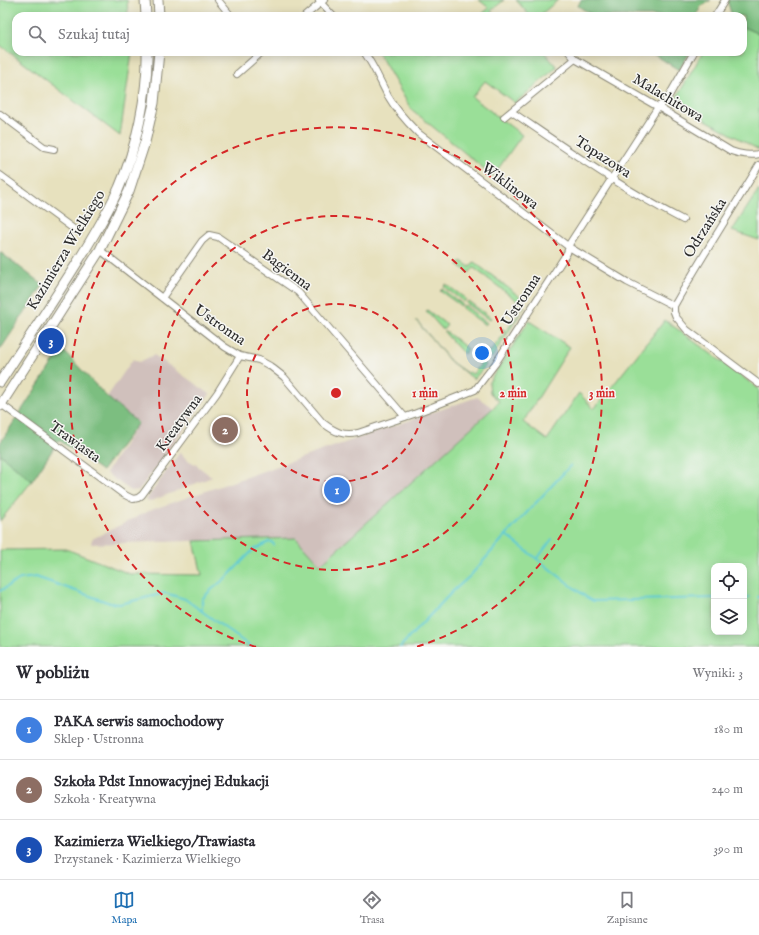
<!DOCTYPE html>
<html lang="pl">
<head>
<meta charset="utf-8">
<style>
  :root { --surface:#fff; --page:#f7f7f7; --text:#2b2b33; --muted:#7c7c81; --line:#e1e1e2; --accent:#1f6fb2 }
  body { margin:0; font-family:"IM FELL English",serif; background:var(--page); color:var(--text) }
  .controls { position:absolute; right:12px; bottom:12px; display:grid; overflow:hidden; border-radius:8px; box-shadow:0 2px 10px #0003 }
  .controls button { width:36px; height:36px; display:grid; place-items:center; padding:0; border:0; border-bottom:1px solid var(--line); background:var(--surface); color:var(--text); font:20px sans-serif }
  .you { position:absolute; left:482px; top:353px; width:14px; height:14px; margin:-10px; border:3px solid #fff; border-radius:50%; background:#1a73e8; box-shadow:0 0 0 6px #1a73e833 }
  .badge { display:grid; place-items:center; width:26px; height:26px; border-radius:50%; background:var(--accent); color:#fff; font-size:13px; font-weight:700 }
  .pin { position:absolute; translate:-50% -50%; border:2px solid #fff; box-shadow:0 1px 4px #0006 }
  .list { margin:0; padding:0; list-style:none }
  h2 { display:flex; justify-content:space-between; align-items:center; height:52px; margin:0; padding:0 16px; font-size:17px }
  h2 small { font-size:13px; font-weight:400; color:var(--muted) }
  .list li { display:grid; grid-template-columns:26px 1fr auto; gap:12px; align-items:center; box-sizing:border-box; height:60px; padding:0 16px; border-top:1px solid var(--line) }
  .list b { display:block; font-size:15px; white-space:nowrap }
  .list p { margin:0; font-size:13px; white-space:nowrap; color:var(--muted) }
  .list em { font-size:13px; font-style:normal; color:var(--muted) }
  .icon { flex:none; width:22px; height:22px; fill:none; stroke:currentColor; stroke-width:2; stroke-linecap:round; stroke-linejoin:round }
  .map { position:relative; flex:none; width:759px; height:647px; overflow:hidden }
  .search { position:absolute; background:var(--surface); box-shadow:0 2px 10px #0003; left:12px; right:12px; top:12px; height:44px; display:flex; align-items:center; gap:10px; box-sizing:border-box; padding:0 14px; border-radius:12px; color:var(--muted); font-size:15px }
  .sheet { height:232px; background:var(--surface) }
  nav { display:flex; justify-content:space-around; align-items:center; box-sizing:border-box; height:56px; border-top:1px solid var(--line); background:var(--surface); font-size:11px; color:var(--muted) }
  nav a { display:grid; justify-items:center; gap:2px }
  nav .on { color:var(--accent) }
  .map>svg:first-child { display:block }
</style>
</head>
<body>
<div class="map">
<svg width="759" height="647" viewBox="0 0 759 647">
  <rect width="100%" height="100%" fill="#f6f6f2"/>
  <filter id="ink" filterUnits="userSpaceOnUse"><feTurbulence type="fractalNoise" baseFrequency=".025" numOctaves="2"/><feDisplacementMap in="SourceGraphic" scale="8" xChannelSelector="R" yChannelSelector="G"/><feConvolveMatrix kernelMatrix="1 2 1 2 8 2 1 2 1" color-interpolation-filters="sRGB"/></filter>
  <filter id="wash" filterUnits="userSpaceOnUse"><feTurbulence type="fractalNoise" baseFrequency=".012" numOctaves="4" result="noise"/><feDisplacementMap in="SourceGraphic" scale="16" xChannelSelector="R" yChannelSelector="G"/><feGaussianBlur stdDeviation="0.9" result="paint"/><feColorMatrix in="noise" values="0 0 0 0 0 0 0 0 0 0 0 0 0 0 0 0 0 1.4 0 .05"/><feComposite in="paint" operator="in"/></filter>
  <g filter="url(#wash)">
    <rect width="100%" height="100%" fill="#e7e1be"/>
    <path fill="#d0c0bc" d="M154 355 210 394 139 490 131 491 106 473 138 423 107 397 133 359 139 362Z
      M477 397 493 408 320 566 295 538 91 544 92 539 151 510Z
      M180 452 186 459 195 464 212 477 149 502 146 500Z"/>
    <path fill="#9adf98" stroke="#628562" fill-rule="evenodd" d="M0 0H127L128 16H16V52H132L120 136 0 45Z
      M479 0H504L491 11 495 16H480L489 8Z
      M516 0H558L539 16H530Z
      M743 27 759 34V150L674 102 703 52H743Z
      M378 52H544L557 67 515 103 485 81 472 97 522 135 493 176 411 109Z
      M759 189V240L732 231Z
      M461 261 470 267 474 262 523 299 520 303 474 268 469 273 458 265Z
      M446 284 466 299 464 302 444 287Z
      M442 289 462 304 461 306 440 291Z
      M468 301 491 318 489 320 466 303Z
      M464 305 487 323 485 325 462 308Z
      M525 306 492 358 485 352V349L490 352 505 333 500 329 501 328 506 331Z
      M427 310 447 325 443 330 426 311Z
      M416 320 451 362 467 373 469 372 473 374 481 364 477 361 478 359 486 365 474 379 451 362Z
      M665 320 759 389V647H0V550L66 549 130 574 202 575 194 541 296 538 320 565 493 408 499 401 490 393 489 382 529 321 570 347 523 422 547 440 579 393 594 409ZM714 566H744V632H714Z
      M445 331 468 349 464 354 460 350 444 332Z
      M0 454 32 481 0 521Z"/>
    <path fill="#7bbe80" stroke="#537456" d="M581 0H711L701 6 696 16H594L578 6Z
      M727 0H759V34L743 27V16H732Z
      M650 52H690L679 70Z
      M0 252 43 285 0 350Z
      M62 349 107 397 138 423 102 471 59 440 32 481 0 454V443Z"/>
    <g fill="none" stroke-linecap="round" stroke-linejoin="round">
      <path stroke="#5ecad7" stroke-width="2" d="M506 535 571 465
        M537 559 552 539
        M0 591 20 579 36 577 110 603 120 604 165 593 185 599 251 647
        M758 597H759
        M744 598 749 597
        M202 610V599L210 591 228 576 253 550 269 542H272L274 545
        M400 647 452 592 470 576 506 535 586 597 593 601 714 598"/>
    </g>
  </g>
  <g filter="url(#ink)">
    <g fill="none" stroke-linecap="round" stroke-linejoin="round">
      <g stroke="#898674" stroke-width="8">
        <path id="minor" d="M218 0 231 16
          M319 1 333 16
          M305 16 324 0
          M715 16 725 0
          M364 52C374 66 380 81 388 96 396 110 407 122 418 133L569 247 627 282 674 306
          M569 52 575 59 658 107 731 151C739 154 751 156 759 154
          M237 74 262 52
          M512 112C568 150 623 189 683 220
          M0 114 44 147 54 149
          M504 117 575 59
          M0 175 75 230
          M100 250 162 298 225 347 240 356 259 360 270 366 284 377 323 423C335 432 343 436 358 433L414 414 475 390 495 364 567 253 570 243 658 107 666 101 694 52
          M162 298 202 241 209 235 218 237 298 292 405 417
          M674 306C701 258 731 212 759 165
          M674 306V312L676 317 687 330 759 384
          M1 404 123 494 133 499 138 498 142 495 217 393 240 356"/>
      </g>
      <g stroke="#898674" stroke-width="11">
        <path id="secondary" d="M145 0 146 16
          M158 0 159 16
          M0 382C21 350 42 318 63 285 83 254 103 222 119 188 136 149 148 94 147 52
          M0 406 100 250 129 191 145 142 154 103 159 52"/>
      </g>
      <use href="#minor" stroke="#fff" stroke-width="6"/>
      <use href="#secondary" stroke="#fff" stroke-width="9"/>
    </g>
  </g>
  <g fill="none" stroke="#d62828" stroke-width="2" stroke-dasharray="7 5">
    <circle cx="336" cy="393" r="89"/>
    <circle cx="336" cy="393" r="177"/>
    <path d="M256 647A266 266 0 1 1 416 647"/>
  </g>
  <g text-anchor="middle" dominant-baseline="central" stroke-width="3" stroke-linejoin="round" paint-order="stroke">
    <g font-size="15" fill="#2b2b2b" stroke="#f6f6f2">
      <text transform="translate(668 98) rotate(31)">Malachitowa</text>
      <text transform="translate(603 157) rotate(33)">Topazowa</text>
      <text transform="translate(510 186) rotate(37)">Wiklinowa</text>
      <text transform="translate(705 228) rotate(-58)">Odrzańska</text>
      <text transform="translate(66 250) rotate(-59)">Kazimierza Wielkiego</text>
      <text transform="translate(287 270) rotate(37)">Bagienna</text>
      <text transform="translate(521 300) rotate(-57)">Ustronna</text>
      <text transform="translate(220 325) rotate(35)">Ustronna</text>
      <text transform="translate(179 423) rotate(-54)">Kreatywna</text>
      <text transform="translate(75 442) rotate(36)">Trawiasta</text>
    </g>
  </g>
  <circle cx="336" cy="393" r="6" fill="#d62828" stroke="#f6f6f2" stroke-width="2"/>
  <g font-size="12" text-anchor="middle" font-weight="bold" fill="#d62828" stroke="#f6f6f2" stroke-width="3" stroke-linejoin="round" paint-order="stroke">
    <text x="425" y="397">1 min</text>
    <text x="513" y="397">2 min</text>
    <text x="602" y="397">3 min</text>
  </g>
</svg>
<div class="controls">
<button><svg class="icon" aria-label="locate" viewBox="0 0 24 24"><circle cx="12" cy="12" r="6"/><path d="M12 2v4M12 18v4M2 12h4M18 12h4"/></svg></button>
<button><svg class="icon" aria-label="layers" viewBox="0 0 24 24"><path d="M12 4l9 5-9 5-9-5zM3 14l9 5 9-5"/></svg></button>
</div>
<div class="you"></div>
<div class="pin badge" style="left:337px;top:490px;background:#3f7fe0">1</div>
<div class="pin badge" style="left:225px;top:430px;background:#8d6e63">2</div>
<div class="pin badge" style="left:51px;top:341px;background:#1a4fb4">3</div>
<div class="search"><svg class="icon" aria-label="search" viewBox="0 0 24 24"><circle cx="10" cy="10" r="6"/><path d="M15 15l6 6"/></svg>Szukaj tutaj</div>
</div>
<section class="sheet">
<h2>W pobliżu<small>Wyniki: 3</small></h2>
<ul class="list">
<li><span class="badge" style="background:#3f7fe0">1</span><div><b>PAKA serwis samochodowy</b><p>Sklep · Ustronna</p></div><em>180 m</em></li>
<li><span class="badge" style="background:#8d6e63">2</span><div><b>Szkoła Pdst Innowacyjnej Edukacji</b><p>Szkoła · Kreatywna</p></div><em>240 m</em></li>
<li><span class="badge" style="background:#1a4fb4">3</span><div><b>Kazimierza Wielkiego/Trawiasta</b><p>Przystanek · Kazimierza Wielkiego</p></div><em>390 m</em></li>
</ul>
</section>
<nav>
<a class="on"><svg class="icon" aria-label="map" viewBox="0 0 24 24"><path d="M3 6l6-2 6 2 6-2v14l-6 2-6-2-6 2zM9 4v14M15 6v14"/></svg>Mapa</a>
<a><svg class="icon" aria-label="directions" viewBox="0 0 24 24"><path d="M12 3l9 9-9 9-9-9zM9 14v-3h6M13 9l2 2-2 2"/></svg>Trasa</a>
<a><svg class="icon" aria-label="saved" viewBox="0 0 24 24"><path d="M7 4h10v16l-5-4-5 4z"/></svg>Zapisane</a>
</nav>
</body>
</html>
